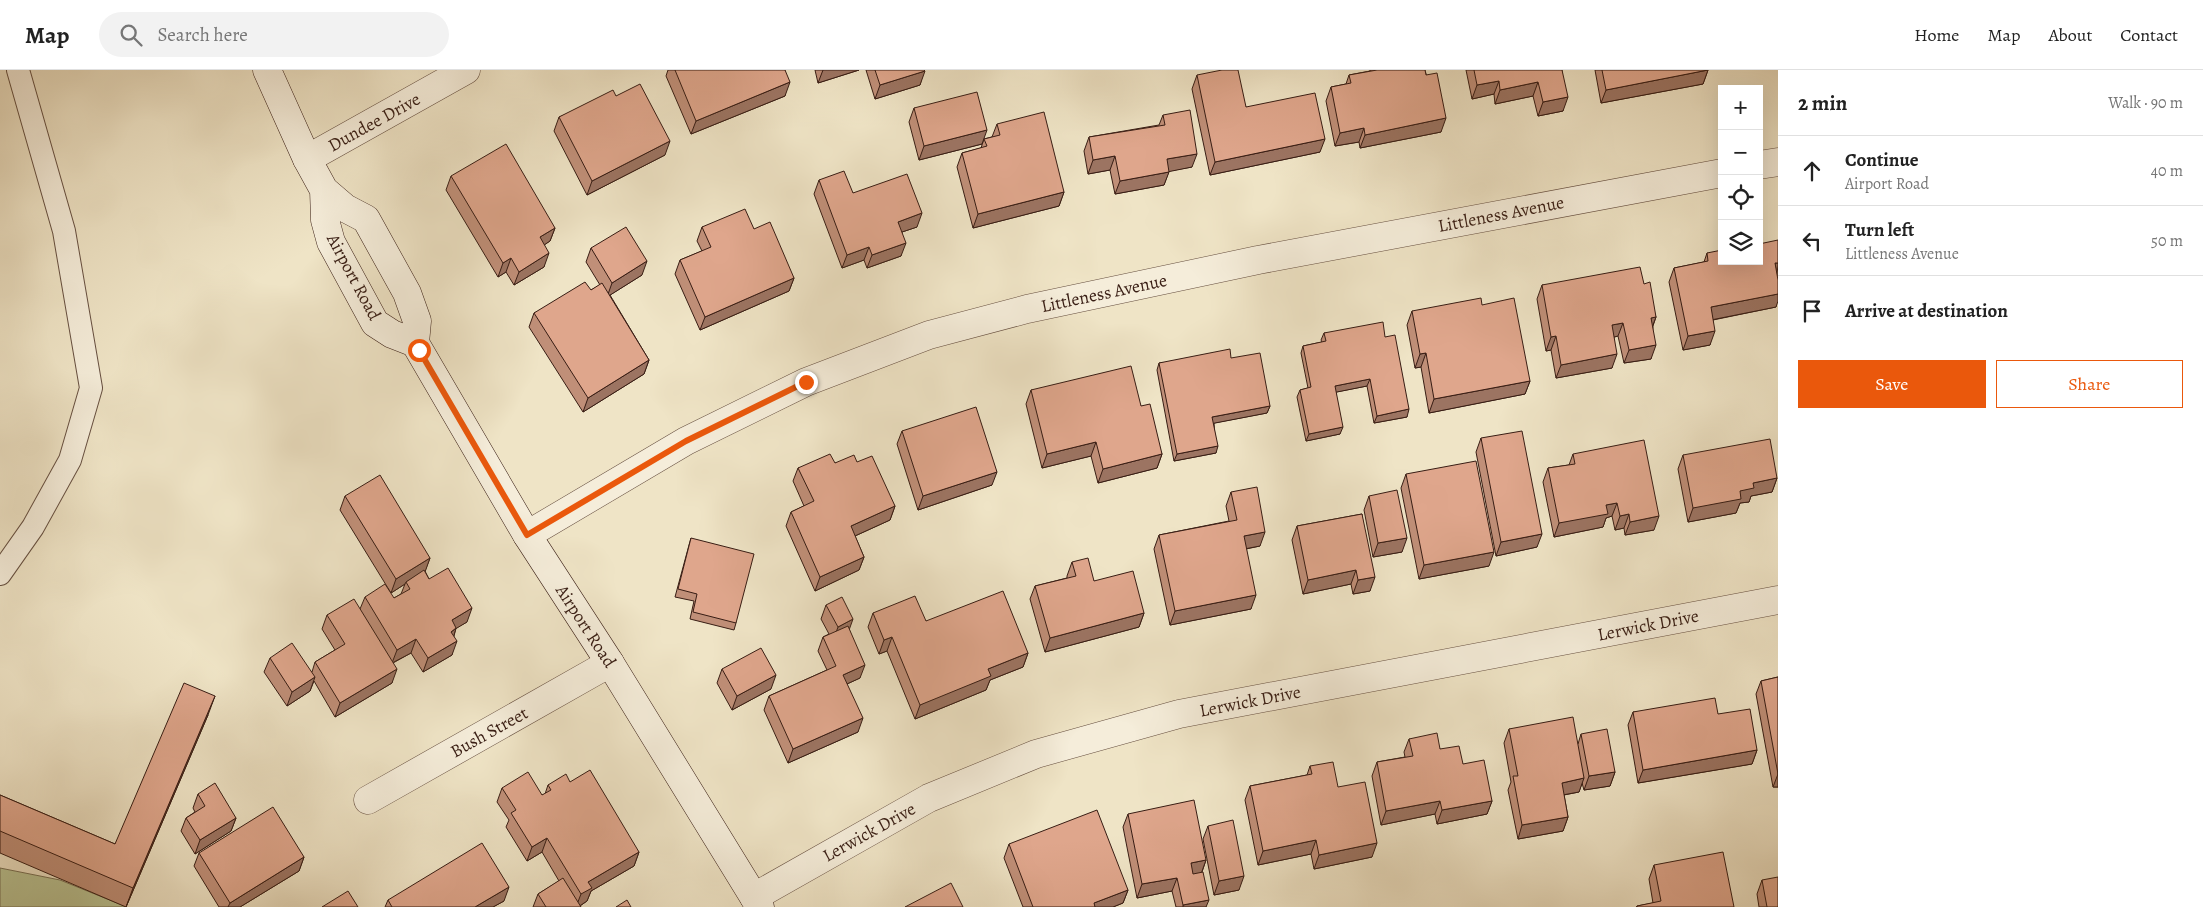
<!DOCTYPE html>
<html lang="en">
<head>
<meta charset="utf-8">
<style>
  :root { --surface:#fff; --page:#f2f2f2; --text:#222; --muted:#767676; --line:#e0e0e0; --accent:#ea580c }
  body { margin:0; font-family:Alegreya,serif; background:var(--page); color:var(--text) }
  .controls { position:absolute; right:15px; top:15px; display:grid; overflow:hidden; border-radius:0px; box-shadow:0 5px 20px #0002 }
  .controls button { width:45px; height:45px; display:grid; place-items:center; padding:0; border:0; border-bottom:1px solid var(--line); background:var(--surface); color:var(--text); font:25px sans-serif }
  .stop { position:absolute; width:15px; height:15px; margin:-11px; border:4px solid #ea580c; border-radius:50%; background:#fff }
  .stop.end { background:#ea580c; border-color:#fff; box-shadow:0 1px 5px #0008 }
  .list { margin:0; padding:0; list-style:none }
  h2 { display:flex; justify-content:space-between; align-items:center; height:65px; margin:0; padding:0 20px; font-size:21px }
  h2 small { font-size:16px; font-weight:400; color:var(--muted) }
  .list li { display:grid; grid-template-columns:32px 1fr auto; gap:15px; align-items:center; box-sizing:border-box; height:70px; padding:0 20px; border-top:1px solid var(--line) }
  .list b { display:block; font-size:19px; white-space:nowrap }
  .list p { margin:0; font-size:16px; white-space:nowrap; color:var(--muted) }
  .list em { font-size:16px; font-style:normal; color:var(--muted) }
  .actions { display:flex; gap:10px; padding:15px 20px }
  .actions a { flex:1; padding:11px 0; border:1px solid var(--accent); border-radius:0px; text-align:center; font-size:18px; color:var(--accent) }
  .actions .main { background:var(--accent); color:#fff }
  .icon { flex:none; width:28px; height:28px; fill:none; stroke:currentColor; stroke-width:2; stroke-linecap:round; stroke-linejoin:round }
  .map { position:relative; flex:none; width:1778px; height:837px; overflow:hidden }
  header { display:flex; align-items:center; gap:30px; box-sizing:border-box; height:70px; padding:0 25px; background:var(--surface); border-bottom:1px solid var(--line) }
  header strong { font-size:24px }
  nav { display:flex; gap:28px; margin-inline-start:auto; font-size:18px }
  .search { width:350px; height:45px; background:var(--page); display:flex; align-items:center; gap:12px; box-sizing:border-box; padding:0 18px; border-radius:28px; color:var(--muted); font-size:19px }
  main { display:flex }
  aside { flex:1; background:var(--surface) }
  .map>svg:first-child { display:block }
</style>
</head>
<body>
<header>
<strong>Map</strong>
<div class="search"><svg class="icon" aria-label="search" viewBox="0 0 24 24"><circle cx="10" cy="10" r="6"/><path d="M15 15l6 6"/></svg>Search here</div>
<nav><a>Home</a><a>Map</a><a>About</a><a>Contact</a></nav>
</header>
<main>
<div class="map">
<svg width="1778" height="837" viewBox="0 0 1778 837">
  <rect width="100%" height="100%" fill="#efe4c6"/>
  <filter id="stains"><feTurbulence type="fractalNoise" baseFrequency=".004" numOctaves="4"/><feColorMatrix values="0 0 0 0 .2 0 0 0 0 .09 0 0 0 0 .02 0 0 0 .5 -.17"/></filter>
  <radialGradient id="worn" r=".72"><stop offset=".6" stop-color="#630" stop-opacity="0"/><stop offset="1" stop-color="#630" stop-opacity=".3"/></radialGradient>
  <path fill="#bac494" stroke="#797054" d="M0 798 60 810 127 837H0Z"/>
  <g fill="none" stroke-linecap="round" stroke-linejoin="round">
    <g stroke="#664f40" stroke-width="24">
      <path id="lane" d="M0 504 33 457 70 390 91 318 64 161 18 0"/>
    </g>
    <g stroke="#664f40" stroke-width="29">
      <path id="street" d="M307 89 466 0
        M1759 95 1778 92
        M527 465 686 371 806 312 929 265 1027 239 1258 190 1722 103
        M368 730 610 593
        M754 827 929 728 1036 684 1179 644 1778 530"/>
    </g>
    <g stroke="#381d14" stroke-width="29">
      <path id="secondary" d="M267 0 307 89 324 120 345 138 366 149 407 223 417 251 415 273 527 465 610 593 760 837
        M324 120 325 150 331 172 375 253 392 264 415 273"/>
    </g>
    <use href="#lane" stroke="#f5edda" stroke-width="22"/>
    <use href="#street" stroke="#f5edda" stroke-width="28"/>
    <use href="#secondary" stroke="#f5edda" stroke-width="28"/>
  </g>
  <path fill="#c08f78" stroke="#381d14" d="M668 0H785V26L691 64 666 6Z
    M815 0H859L818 13Z
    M866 0H924L920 15 875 29Z
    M1370 0H1425L1441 62 1360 78 1359 72 1335 76 1326 31 1331 17 1346 14 1349 5 1370 1Z
    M1466 0H1562L1563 41 1538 46 1533 26 1495 34 1494 24 1472 29Z
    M1595 0H1708L1703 14 1601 33Z
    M1197 5 1246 37 1320 82 1210 105 1192 19Z
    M616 26 665 85 587 125 554 61 559 47Z
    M914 38 982 74 919 90 909 52Z
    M1163 45 1192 97 1169 101 1164 115 1115 124 1110 100 1088 104 1084 81 1089 67 1159 55Z
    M997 54 1064 122 1059 136 973 158 957 97 962 83 981 78 984 69 992 67Z
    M451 106 555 158 550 171 544 175V197L514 215 506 202 498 207 446 120Z
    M819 110 853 123 917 157 902 162 901 186 867 198 864 190 842 198 814 124Z
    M702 157 754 159 794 208 789 221 700 260 675 204 680 190 702 181 697 171Z
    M591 178 642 205 610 225 649 290 644 304 583 342 529 257 534 243 591 220 600 215 586 192Z
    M1707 183 1777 206 1776 237 1713 250 1710 275 1683 280 1669 212 1674 198 1704 192Z
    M1644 214 1656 247 1653 256 1651 289 1624 293 1618 266 1614 267 1612 298 1556 308 1551 280 1546 281 1537 229 1542 215Z
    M1412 241 1530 311 1525 324 1429 343 1421 297 1415 298 1407 255Z
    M1324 263 1385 267 1407 347 1374 353 1367 316 1336 322 1340 364 1306 371 1297 327 1300 320 1308 318 1301 283 1303 276 1322 272 1321 270Z
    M1231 288 1270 336 1267 343 1214 353 1216 383 1174 391 1157 300 1159 293Z
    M1031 320 1141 336 1162 384 1157 398 1098 413 1091 386 1042 398 1026 334Z
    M902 361 992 415 918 440 897 374Z
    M1481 368 1537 477 1496 486 1476 382Z
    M1573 384 1654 460 1625 465 1624 458 1615 460 1612 446 1606 448 1603 457 1554 467 1543 412 1548 398 1569 395Z
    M1683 385 1777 408 1772 422 1751 426 1749 432 1740 433 1736 443 1688 452 1678 399Z
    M857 392 895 436 890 450 855 466 864 487 859 500 815 521 786 456 791 442 804 436 793 411 798 398 835 393Z
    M1406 404 1489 496 1419 509 1401 418Z
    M1231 422 1260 476 1246 479 1251 539 1170 555 1154 479 1159 465 1229 451 1226 436Z
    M345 426 430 488 425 501 429 509 467 552 456 558 454 566 452 585 423 602 411 583 393 593 392 613 335 647 314 611 310 621 287 636 264 602 270 588 312 602 315 592 335 580 322 559 327 545 360 539 365 527 394 528 401 524 405 514 391 523 340 440Z
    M1369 426 1402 482 1373 487 1364 440Z
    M1362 444 1370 521 1353 524 1351 514 1303 524 1292 470 1297 456Z
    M691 468 736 553 734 560 690 549 694 531 675 527 689 475Z
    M1072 492 1094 511 1144 543 1139 557 1045 582 1030 529 1035 516 1067 508V506Z
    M826 535 849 558 860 608 847 614 858 662 788 693 764 640 769 626 827 600 818 581 823 567 829 564 821 549Z
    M873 543 926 551 1028 583 1023 597 990 610 986 620 915 649 887 581 879 584 868 557Z
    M722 599 771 619 732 640 717 613Z
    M1778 607V717H1773L1756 624 1761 611Z
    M1633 642 1718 644 1757 680 1752 694 1638 713 1628 655Z
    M208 645 126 837 0 783V725L115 774Z
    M1509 659 1578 674 1581 664 1615 702 1610 716 1584 720 1582 713 1579 722 1564 725 1568 747 1563 761 1518 769 1508 720 1511 712 1504 673Z
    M1409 669 1440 679 1463 694 1492 731 1487 744 1437 754 1435 744 1381 755 1372 706 1377 692 1405 687 1404 682Z
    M1310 696 1338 717 1372 787 1314 799 1311 784 1258 795 1245 730 1250 716 1307 705Z
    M570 712 639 782 634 796 591 821 587 831 580 836 581 837H533L538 824 559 811 542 782 527 791 506 757 509 750 497 732 502 718 542 725 545 724 548 715Z
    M198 724 236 748 231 761 195 784 181 761 186 748 195 742 193 738Z
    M1128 744 1206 790 1202 802 1206 837H1176L1172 821 1137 828 1123 757Z
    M1208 756 1239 820 1214 825 1203 769Z
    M1009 774 1128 820 1123 833 1113 837H1023L1004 788Z
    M199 783 304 787 299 801 240 837H219L194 796Z
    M1654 795 1734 837H1636L1637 836 1653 833 1649 809Z
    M1762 810 1778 837H1759L1757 824Z
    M388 830 504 831 493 837H385Z"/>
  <path fill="#9c7462" stroke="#381d14" d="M823 0H859L818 13Z
    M1708 0 1703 14 1601 33 1606 20Z
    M925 1 920 15 875 29 880 15Z
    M1499 11 1494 24 1472 29 1477 15Z
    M790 12 785 26 691 64 696 51Z
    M1538 12 1533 26 1495 34 1500 20Z
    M1568 27 1563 41 1538 46 1543 32Z
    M1446 48 1441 62 1360 78 1365 65Z
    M1364 58 1359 72 1335 76 1340 63Z
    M987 60 982 74 919 90 924 76Z
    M1325 69 1320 82 1210 105 1215 92Z
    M670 71 665 85 587 125 592 111Z
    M1197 84 1192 97 1162 103 1167 89Z
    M1115 86 1110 100 1088 104 1093 90Z
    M1169 102 1164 115 1115 124 1120 111Z
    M1064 122 1059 136 973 158 978 144Z
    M922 143 917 157 893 165 898 152Z
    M555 158 550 171 535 181 540 167Z
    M906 173 901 186 867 198 872 185Z
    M869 177 864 190 842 198 847 185Z
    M549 183 544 197 514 215 519 202Z
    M511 188 506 202 498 207 503 193Z
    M647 191 642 205 607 227 612 213Z
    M1775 193H1778L1777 206Z
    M794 208 789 221 700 260 705 247Z
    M1778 224V231L1776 237 1706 251 1711 237Z
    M1656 247 1651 260V248Z
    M1623 253 1618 266 1607 269 1612 255Z
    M1715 261 1710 275 1683 280 1688 266Z
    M1556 266 1551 280 1546 281 1551 267Z
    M1656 275 1651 289 1624 293 1629 280Z
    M1426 283 1421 297 1415 298 1420 284Z
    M1617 284 1612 298 1556 308 1561 295Z
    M649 290 644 304 583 342 588 328Z
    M1370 309 1367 316 1332 323 1335 316Z
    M1530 311 1525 324 1429 343 1434 329Z
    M1270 336 1267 343 1210 354 1212 347Z
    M1409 339 1407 347 1374 353 1377 346Z
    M1343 357 1340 364 1306 371 1309 364Z
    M1096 372 1091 386 1042 398 1047 384Z
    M1218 376 1216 383 1174 391 1177 384Z
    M1162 384 1157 398 1098 413 1103 399Z
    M997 402 992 415 918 440 923 426Z
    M1777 408 1772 422 1751 426 1749 432 1740 433 1736 443 1688 452 1693 438 1740 421 1753 413Z
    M1617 433 1612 446 1606 448 1603 457 1554 467 1559 453 1606 435Z
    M895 436 890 450 846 470 851 456Z
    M1629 444 1624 458 1615 460 1620 446Z
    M1659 446 1654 460 1625 465 1630 452Z
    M1265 462 1260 476 1239 480 1244 466Z
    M1542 464 1537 477 1496 486 1501 472Z
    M1407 468 1402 482 1373 487 1378 473Z
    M1494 482 1489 496 1419 509 1424 495Z
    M864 487 859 500 815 521 820 507Z
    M430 488 425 502 406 512 405 514 391 523 396 509Z
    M1356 500 1351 514 1303 524 1308 510Z
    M1375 507 1370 521 1353 524 1358 510Z
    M1256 525 1251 539 1170 555 1175 541Z
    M472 538 467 552 447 564 452 550Z
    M1144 543 1139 557 1045 582 1050 568Z
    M853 549 848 563 833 571 838 557Z
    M456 558 452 572 451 562Z
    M892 567 887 581 879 584 884 570Z
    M416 569 411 583 392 593 397 580Z
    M457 571 452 585 423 602 428 588Z
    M1028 583 1023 597 990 610 986 620 915 649 920 635 988 599Z
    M865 595 860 608 838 618 843 605Z
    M397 599 392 613 335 647 340 633Z
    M776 605 771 619 732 640 737 626Z
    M315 607 310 621 287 636 292 622Z
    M215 626 208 645 126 837 133 818Z
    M863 648 858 662 788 693 793 679Z
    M1757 680 1752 694 1638 713 1643 700Z
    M1615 702 1610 716 1584 720 1589 706Z
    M1778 704V717H1773Z
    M1584 708 1579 722 1557 726 1562 713Z
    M1440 731 1435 744 1381 755 1386 741Z
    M1492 731 1487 744 1437 754 1442 740Z
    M1568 747 1563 761 1518 769 1522 755Z
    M236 748 231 761 195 784 200 770Z
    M547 768 542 782 527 791 532 777Z
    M1316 770 1311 784 1258 795 1263 781Z
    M1377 773 1372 787 1314 799 1319 785Z
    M639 782 634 796 591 821 587 831 578 837H576L581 824 588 812Z
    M304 787 299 801 240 837H228L230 833Z
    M1206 790 1201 804 1186 806 1191 793Z
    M1244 806 1239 820 1214 825 1219 811Z
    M1177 808 1172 821 1137 828 1142 814Z
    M509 817 504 831 493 837H475Z
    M1128 820 1123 833 1113 837H1092L1094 833Z
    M1209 830 1206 837H1183V835Z"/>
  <path fill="#dfa68c" stroke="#381d14" d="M675 0H785L790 12 696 51Z
    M875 0H924L925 1 880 15Z
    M1222 0H1238L1246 37 1315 23 1325 69 1215 92 1197 5Z
    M1377 0H1425L1426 5 1437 3 1446 48 1365 65 1364 58 1340 63 1331 17 1351 13 1349 5Z
    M1474 0H1562L1568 27 1543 32 1538 12 1500 20 1499 11 1477 15Z
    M1602 0H1708L1606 20Z
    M640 14 670 71 592 111 559 47 613 20 616 26Z
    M977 22 987 60 924 76 914 38Z
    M1190 40 1197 84 1167 89 1169 102 1120 111 1115 86 1093 90 1089 67 1165 55 1163 45Z
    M1044 42 1064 122 978 144 962 83 987 76 984 69 1000 65 997 54Z
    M506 74 555 158 540 167 549 183 519 202 511 188 503 193 451 106Z
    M844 101 853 123 907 104 922 143 898 152 906 173 872 185 869 177 847 185 819 110Z
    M745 139 754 159 770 152 794 208 705 247 680 190 711 177 702 157Z
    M626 157 647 191 612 213 591 178Z
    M1778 170V193H1775L1778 210V224L1711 237 1715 261 1688 266 1674 198 1708 191 1707 183 1722 180V191H1759V174Z
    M1640 197 1644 214 1650 212 1656 247 1651 248 1656 275 1629 280 1623 253 1612 255 1617 284 1561 295 1556 266 1551 267 1542 215Z
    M585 212 591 220 602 213 649 290 588 328 534 243Z
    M1481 228 1482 235 1514 228 1530 311 1434 329 1426 283 1420 284 1412 241Z
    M1383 252 1385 267 1395 265 1409 339 1377 346 1370 309 1335 316 1343 357 1309 364 1300 320 1311 317 1303 276 1326 271 1324 263Z
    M1230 279 1231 288 1260 283 1270 336 1212 347 1218 376 1177 384 1159 293Z
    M1131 296 1141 336 1150 334 1162 384 1103 399 1096 372 1047 384 1031 320Z
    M976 337 997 402 923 426 902 361Z
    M1522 361 1542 464 1501 472 1481 368Z
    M1770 369 1777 408 1753 413 1754 418 1740 421 1741 429 1693 438 1683 385Z
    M1644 370 1659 446 1630 452 1629 444 1620 446 1617 433 1606 435 1608 444 1559 453 1548 398 1575 394 1573 384Z
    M830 384 835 393 854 385 857 392 872 386 895 436 851 456 864 487 820 507 791 442 814 431 798 398Z
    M1476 391 1494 482 1424 495 1406 404Z
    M380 405 430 488 396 509 345 426Z
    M1257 417 1265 462 1244 466 1256 525 1175 541 1159 465 1237 450 1231 422Z
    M1397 420 1407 468 1378 473 1369 426Z
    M1362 444 1375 507 1358 510 1356 500 1308 510 1297 456Z
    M691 468 754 484 736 553 693 542 697 524 678 519Z
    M1088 488 1094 511 1133 501 1144 543 1050 568 1035 516 1076 506 1072 492Z
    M448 498 472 538 452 550 456 558 451 562 457 571 428 588 416 569 397 580 365 527 385 514 394 528 410 519 406 512 424 500 429 509Z
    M1003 521 1028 583 988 599 991 606 920 635 892 567 884 570 873 543 915 526 926 551Z
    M842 527 853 549 838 557 826 535Z
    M354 529 397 599 340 633 315 592 345 574 327 545Z
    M848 556 865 595 843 605 863 648 793 679 769 626 836 596 823 567Z
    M292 573 315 607 292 622 270 588Z
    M761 578 776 605 737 626 722 599Z
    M1778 607V704L1761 611Z
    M184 613 215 626 133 818 0 761V725L115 774Z
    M1715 628 1718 644 1750 639 1757 680 1643 700 1633 642Z
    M1573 647 1584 708 1562 713 1568 747 1522 755 1513 706H1518L1509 659Z
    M1607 659 1615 702 1589 706 1581 664Z
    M1437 663 1440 679 1459 676 1463 694 1484 690 1492 731 1442 740 1440 731 1386 741 1377 692 1413 686 1409 669Z
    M1333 692 1338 717 1365 712 1377 773 1319 785 1316 770 1263 781 1250 716 1312 704 1310 696Z
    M590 700 639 782 588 812 592 818 581 824 547 768 532 777 511 743 516 740 502 718 528 702 542 725 551 720 548 715 566 704 570 712Z
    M215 713 236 748 200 770 186 748 205 736 198 724Z
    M1194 730 1206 790 1191 793 1193 804 1203 802 1209 830 1183 835 1177 808 1142 814 1128 744Z
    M273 737 304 787 230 833 199 783Z
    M1097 740 1128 820 1094 833 1095 837H1033L1009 774Z
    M1233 750 1244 806 1219 811 1208 756Z
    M482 773 509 817 475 837H392L388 830Z
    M1723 782 1734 837H1637V836L1661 831 1654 795Z
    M1778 807V837H1767L1762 810Z
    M563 808 581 837H546L538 824Z
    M951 813 963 837H905Z
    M348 821 358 837H322Z
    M627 830 631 837H616Z"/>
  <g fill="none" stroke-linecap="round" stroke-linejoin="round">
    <path stroke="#ea580c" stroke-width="6" d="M419 280 527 465 686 371 806 312"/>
  </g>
  <g text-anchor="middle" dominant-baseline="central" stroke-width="5" stroke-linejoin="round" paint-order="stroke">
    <g font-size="18" fill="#381d14" stroke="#f5edda">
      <text transform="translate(374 52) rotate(-29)">Dundee Drive</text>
      <text transform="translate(1501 144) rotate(-11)">Littleness Avenue</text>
      <text transform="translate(354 207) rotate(62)">Airport Road</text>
      <text transform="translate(1104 223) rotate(-12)">Littleness Avenue</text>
      <text transform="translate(1648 555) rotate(-11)">Lerwick Drive</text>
      <text transform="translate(586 556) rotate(57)">Airport Road</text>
      <text transform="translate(1250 631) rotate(-11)">Lerwick Drive</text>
      <text transform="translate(489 662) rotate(-29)">Bush Street</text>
      <text transform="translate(869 762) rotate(-29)">Lerwick Drive</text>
    </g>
  </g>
  <rect width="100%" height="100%" filter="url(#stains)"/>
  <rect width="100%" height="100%" fill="url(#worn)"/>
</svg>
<div class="controls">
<button>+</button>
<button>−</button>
<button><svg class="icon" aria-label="locate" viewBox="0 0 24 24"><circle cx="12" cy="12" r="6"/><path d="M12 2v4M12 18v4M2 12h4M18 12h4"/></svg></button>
<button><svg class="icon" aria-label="layers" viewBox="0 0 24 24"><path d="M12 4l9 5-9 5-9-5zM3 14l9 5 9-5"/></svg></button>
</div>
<div class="stop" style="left:419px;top:280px"></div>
<div class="stop end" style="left:806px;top:312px"></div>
</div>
<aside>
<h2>2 min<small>Walk · 90 m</small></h2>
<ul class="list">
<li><svg class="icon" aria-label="ahead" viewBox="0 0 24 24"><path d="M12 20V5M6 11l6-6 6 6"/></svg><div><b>Continue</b><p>Airport Road</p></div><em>40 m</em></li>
<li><svg class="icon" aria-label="left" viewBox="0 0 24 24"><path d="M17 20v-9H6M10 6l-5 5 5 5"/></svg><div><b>Turn left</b><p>Littleness Avenue</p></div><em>50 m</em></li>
<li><svg class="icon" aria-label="arrive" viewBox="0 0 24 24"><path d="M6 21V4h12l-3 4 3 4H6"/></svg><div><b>Arrive at destination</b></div></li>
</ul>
<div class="actions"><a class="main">Save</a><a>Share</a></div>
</aside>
</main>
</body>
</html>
